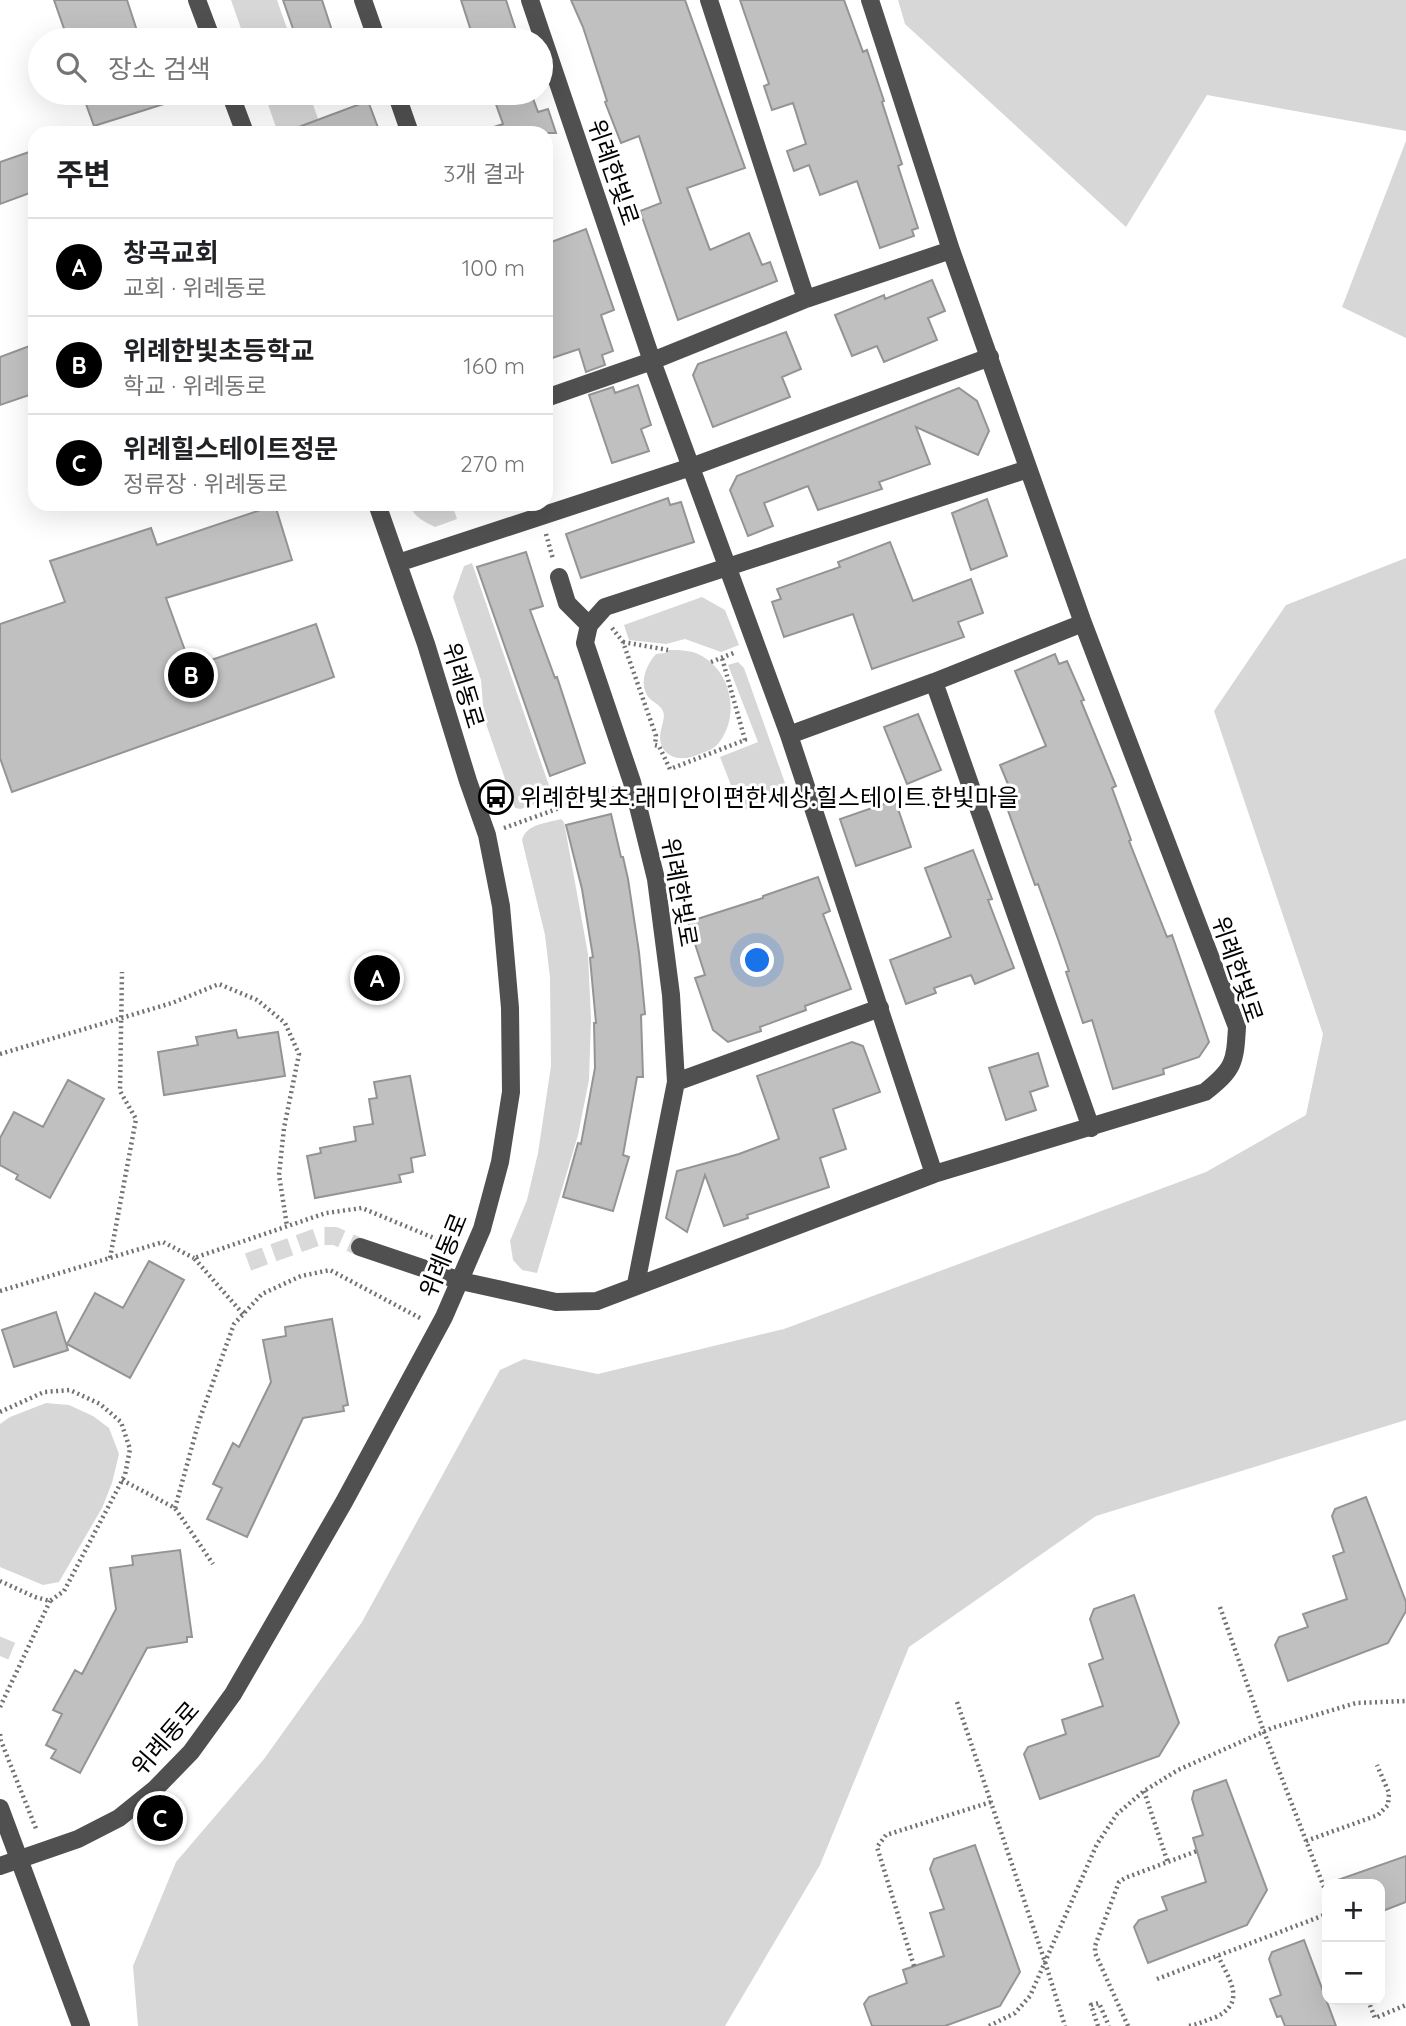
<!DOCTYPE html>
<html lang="ko">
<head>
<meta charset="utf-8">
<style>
  :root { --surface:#fff; --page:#f2f2f2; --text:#202124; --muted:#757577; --line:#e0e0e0; --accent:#000 }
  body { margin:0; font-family:Quicksand,"Noto Sans KR",sans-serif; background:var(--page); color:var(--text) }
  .controls { position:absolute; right:21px; bottom:21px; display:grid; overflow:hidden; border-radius:14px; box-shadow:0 7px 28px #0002 }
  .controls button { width:63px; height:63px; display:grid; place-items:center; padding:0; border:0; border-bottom:2px solid var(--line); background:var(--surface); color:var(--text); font:35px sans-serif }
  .you { position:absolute; left:758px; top:961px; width:24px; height:24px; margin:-18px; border:5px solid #fff; border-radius:50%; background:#1a73e8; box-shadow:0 0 0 10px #1a73e833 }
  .badge { display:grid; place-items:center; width:46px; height:46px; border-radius:50%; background:var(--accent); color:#fff; font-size:23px; font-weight:700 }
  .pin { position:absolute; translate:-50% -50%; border:4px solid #fff; box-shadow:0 2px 7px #0006 }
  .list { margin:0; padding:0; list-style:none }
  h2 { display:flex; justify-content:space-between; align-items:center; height:91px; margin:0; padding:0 28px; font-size:30px }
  h2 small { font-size:23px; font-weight:400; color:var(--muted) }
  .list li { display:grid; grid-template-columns:46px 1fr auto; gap:21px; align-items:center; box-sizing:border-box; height:98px; padding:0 28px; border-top:2px solid var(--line) }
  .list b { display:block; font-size:26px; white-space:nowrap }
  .list p { margin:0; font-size:23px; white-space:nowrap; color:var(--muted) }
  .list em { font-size:23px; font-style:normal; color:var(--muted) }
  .icon { flex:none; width:38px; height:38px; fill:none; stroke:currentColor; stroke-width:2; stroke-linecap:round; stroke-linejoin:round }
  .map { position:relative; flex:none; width:1406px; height:2026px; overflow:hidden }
  .search { position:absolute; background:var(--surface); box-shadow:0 7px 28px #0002; left:28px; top:28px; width:525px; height:77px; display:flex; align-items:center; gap:18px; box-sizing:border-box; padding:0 24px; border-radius:38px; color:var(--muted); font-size:26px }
  .panel { position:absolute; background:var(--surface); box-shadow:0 7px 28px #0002; left:28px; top:126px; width:525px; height:385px; border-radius:21px }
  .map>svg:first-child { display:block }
</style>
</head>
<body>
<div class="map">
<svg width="1406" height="2026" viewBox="0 0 1406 2026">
  <rect width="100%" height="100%" fill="#fff"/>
  <path fill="#d7d7d7" d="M231 0H277L291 40H245Z
    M898 0H1406V131L1207 95 1126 227 905 24Z
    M264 93H309L323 133H278Z
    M1406 141V338L1342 307Z
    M409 504H452L457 519 435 527C423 521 414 517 409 504Z
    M1406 558V1420L1096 1516 909 1647 820 1865 725 2026H138L133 1966 176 1862 264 1759 362 1622 500 1370 524 1359 598 1374 784 1329 1206 1172 1306 1115 1323 1034 1214 711 1286 605Z
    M472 563 553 797 521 809 515 808 484 718 481 680 453 597 464 566Z
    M702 597 725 610 739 645 721 652 685 639 666 644 629 640 624 625Z
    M668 650C679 650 691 650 700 655 733 672 741 719 716 746 711 750 707 751 702 753 691 758 678 762 667 753 650 737 671 719 661 708 658 704 653 702 649 698 638 684 646 665 656 654L665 653Z
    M738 662 744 668 790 797 780 801 779 796 741 811 720 757 758 742 728 665Z
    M561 819 564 822 588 954 591 1019 589 1080 578 1135 537 1273 522 1270 513 1260 510 1241 527 1200 538 1153 551 1066 550 978 545 935 522 840C526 824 547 823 561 819Z
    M46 1403 69 1405 93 1416 109 1428 119 1454 112 1483 102 1508 59 1582 43 1585 0 1567V1424L10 1417Z"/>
  <path fill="#c0c0c0" stroke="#949494" stroke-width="2" d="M54 0H127L140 40H68Z
    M283 0H322L335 40H297Z
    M461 0H506L519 40H474Z
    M571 0H685L745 168 687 188 710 250 749 233 762 265 770 262 777 281 678 320 640 211 661 203 639 136 621 143 605 102 607 101 583 27Z
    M740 0H844L863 52 867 50 884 101 882 102 902 164 898 166 918 228 912 230 914 236 880 248 857 181 820 195 809 165 794 171 787 151 806 144 793 103 772 110 764 86 769 84Z
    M82 93H185L186 97 94 126Z
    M492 93H531L538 112 548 109 556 133H489L488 129 503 124Z
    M368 101 380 133H288V131Z
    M35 150V191L0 204V162Z
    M586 229 614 310 601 315 613 351 602 355 605 365 586 372 579 349 546 360V244Z
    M932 280 945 311 928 318 937 340 884 362 877 346 852 356 835 315 884 295 885 299Z
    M786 332 801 369 782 377 790 397 713 427 693 375 698 364Z
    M35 344V393L0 405V357Z
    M638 385 651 425 641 429 649 451 612 463 589 395 613 387 615 393Z
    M959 388 977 401 989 431 978 455 916 427 930 464 879 482 882 489 818 510 808 486 764 503 773 526 748 536 730 490 737 476Z
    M668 498 670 505 681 502 694 542 581 578 566 534Z
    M987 499 1007 556 971 570 952 513Z
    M275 505 292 560 166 598 191 667 316 624 334 677 12 792 0 758V624L65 602 50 561 151 528 157 545Z
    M890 542 913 601 971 579 983 613 958 622 964 637 872 669 853 614 784 637 772 602 781 599 777 589 840 567 838 562Z
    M526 552 543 606 530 610 555 678 557 677 585 763 550 776 477 567Z
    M1055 654 1059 664 1067 661 1084 700 1081 701 1116 786 1112 788 1131 840 1129 841 1167 937 1172 935 1209 1042 1199 1057 1163 1069 1164 1074 1113 1089 1092 1020 1083 1023 1066 972 1069 971 1058 939 1038 884 1035 885 1006 805 1015 801 1000 765 1046 746 1015 671Z
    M918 714 941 770 907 784 884 727Z
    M895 800 911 847 856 866 840 819Z
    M611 814 621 857H623L628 879 639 952 645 1014 641 1015 643 1077H637L623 1155 629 1157 613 1211 563 1197 578 1143 581 1144 595 1068 594 1023H596L590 958 593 957 582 889 566 825Z
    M973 850 992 899 988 900 1014 968 975 984 971 975 934 988 936 993 906 1004 890 960 951 937 925 868Z
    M818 877 830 911 823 914 851 989 805 1006 806 1010 760 1027 761 1031 728 1042 713 1030 695 978 705 975 688 922 763 898V896Z
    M236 1030 238 1038 278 1032 285 1076 164 1095 158 1052 198 1045 196 1037Z
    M852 1042 863 1046 880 1092 833 1109 846 1149 820 1158 829 1187 747 1215 748 1218 724 1226 705 1175 687 1232 666 1218 677 1171 739 1154 779 1139 757 1076Z
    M1038 1053 1048 1086 1030 1092 1036 1110 1006 1120 989 1068Z
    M410 1076 425 1155 411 1158 413 1172 399 1175 401 1182 315 1198 307 1156 321 1153 320 1148 356 1141 354 1127 373 1124 369 1099 377 1098 374 1082Z
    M68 1080 104 1099 50 1198 16 1179 18 1175 0 1165V1138L14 1112 43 1127Z
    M149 1261 184 1280 130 1378 67 1344 95 1293 123 1308Z
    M56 1312 68 1350 14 1367 2 1330Z
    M332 1319 348 1405 343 1406 344 1411 303 1418 247 1537 207 1519 222 1488 213 1484 233 1443 239 1447 271 1382 263 1340 286 1336 285 1327Z
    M1366 1497 1406 1602V1611L1388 1643 1288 1681 1275 1645 1279 1637 1308 1627 1303 1614 1347 1599 1333 1556 1344 1552 1332 1516 1335 1509Z
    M180 1550 192 1637H187V1642L147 1648 80 1773 51 1758 56 1750 46 1745 62 1714 53 1710 75 1670 82 1674 116 1609 110 1568 133 1565 132 1556Z
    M1134 1595 1179 1723 1159 1756 1040 1799 1024 1754 1028 1747 1066 1734 1062 1720 1103 1706 1089 1664 1103 1659 1090 1619 1094 1609Z
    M1226 1780 1267 1890 1247 1925 1148 1963 1134 1927 1139 1920 1167 1910 1162 1897 1206 1882 1193 1838 1203 1835 1192 1799 1194 1791Z
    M975 1845 1020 1972 1000 2006 945 2026H872L864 2004 869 1997 907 1983 903 1970 944 1956 930 1913 944 1909 930 1869 934 1859Z
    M1406 1856V1902L1380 1912V1884H1335V1881Z
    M1304 1940 1336 2026H1285L1281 2016 1277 2017 1270 1999 1281 1995 1269 1959 1272 1952Z"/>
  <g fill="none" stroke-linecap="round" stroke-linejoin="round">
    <path stroke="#d9d9d9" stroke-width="18" stroke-dasharray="18 9" stroke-linecap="butt" d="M248 1262 320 1236H335L360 1247
      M0 1656 7 1639"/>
    <path stroke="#727272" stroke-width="4.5" stroke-dasharray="2 3.5" stroke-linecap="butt" d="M546 534 553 559
      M612 628 623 642 656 736 655 745 659 746 670 769 745 740 722 658
      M623 642 668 650
      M711 662 736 652
      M504 828 615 788
      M0 1054 172 1003 219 984 257 1000 285 1023 299 1054 284 1128 279 1175 287 1226
      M110 1258 136 1119 120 1091 122 972
      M0 1291 163 1242 194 1258
      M243 1314 194 1258 326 1213 362 1208 453 1246
      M0 1412 44 1392 70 1390 100 1404 121 1422 130 1449 125 1475 64 1591 50 1601 35 1597 0 1581
      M122 1480 175 1508 213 1564
      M175 1508 199 1421 234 1324 262 1294 301 1276 330 1270 420 1318
      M1220 1607 1264 1732 1327 1895
      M957 1702 1045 1962 1065 2026
      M0 1707 50 1601
      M0 1734 1 1741 37 1831
      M1144 1791 1168 1863
      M1306 1841 1378 1815 1388 1805 1389 1793 1377 1765
      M914 1966 877 1847 886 1835 991 1802
      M1157 1979 1327 1914
      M1368 2000 1375 2018 1406 2005
      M989 2026 1015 2013 1030 1996 1097 1844 1117 1814 1144 1791 1178 1770 1272 1728 1356 1703 1406 1701
      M1098 2026 1091 2005 1099 2003 1109 2026
      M1128 2026 1095 1953V1946L1119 1882 1125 1878 1197 1851
      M1189 2026C1199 2024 1207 2020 1216 2017 1247 2002 1229 1979 1218 1956"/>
    <path stroke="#505050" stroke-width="18" d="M197 0 212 40
      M363 0 377 40
      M530 0 652 361 789 735 934 1174
      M709 0 806 299
      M230 93 245 133
      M396 93 410 133
      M546 398 652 361 806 299 951 250
      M398 563 691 467 990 357
      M559 577 567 603 589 625
      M934 682 1091 1128
      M789 735 934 682 1083 623
      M676 1082 880 1008
      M360 1247 461 1281 556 1302 597 1301 934 1174 1205 1092C1234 1069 1235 1063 1237 1027L1083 623 951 250 870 0
      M636 1284 676 1082 671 995 656 879 632 782 585 643 589 625 605 607 1028 469
      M0 1808 81 2026
      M0 1866 78 1839 119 1818 155 1789 191 1752 233 1694 344 1502 444 1317 482 1229 500 1162 511 1092 510 1008 501 906 487 835 468 781 426 644 377 504"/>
  </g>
  <defs>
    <g id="bus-ring" transform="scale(1.75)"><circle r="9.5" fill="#fff" stroke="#000" stroke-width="1.5"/><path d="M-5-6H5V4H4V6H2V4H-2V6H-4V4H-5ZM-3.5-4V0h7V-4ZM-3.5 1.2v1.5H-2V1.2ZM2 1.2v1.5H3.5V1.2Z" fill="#000"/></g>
  </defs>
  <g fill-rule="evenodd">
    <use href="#bus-ring" x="496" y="797"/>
  </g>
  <g text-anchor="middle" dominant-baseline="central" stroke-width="6" stroke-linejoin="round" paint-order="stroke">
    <g font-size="24" fill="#000" stroke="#fff">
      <text transform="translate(614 172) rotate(71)">위례한빛로</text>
      <text transform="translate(464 685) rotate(73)">위례동로</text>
      <text transform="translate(680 892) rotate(80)">위례한빛로</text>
      <text transform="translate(1238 969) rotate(71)">위례한빛로</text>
      <text transform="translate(443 1255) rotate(-68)">위례동로</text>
      <text transform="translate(165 1738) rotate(-49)">위례동로</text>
    </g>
    <g font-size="24" fill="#000" stroke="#fff" text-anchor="start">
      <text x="520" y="797">위례한빛초.래미안이편한세상.힐스테이트.한빛마을</text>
    </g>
  </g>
</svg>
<div class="controls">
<button>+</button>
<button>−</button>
</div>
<div class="you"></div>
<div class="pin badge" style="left:377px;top:978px">A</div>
<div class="pin badge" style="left:191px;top:675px">B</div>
<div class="pin badge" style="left:160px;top:1818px">C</div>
<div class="search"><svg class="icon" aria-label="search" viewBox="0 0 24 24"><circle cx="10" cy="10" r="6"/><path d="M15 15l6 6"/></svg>장소 검색</div>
<section class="panel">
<h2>주변<small>3개 결과</small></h2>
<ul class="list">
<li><span class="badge">A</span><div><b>창곡교회</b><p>교회 · 위례동로</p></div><em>100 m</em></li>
<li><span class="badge">B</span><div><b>위례한빛초등학교</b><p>학교 · 위례동로</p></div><em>160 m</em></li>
<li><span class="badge">C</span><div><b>위례힐스테이트정문</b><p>정류장 · 위례동로</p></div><em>270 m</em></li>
</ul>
</section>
</div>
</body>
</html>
